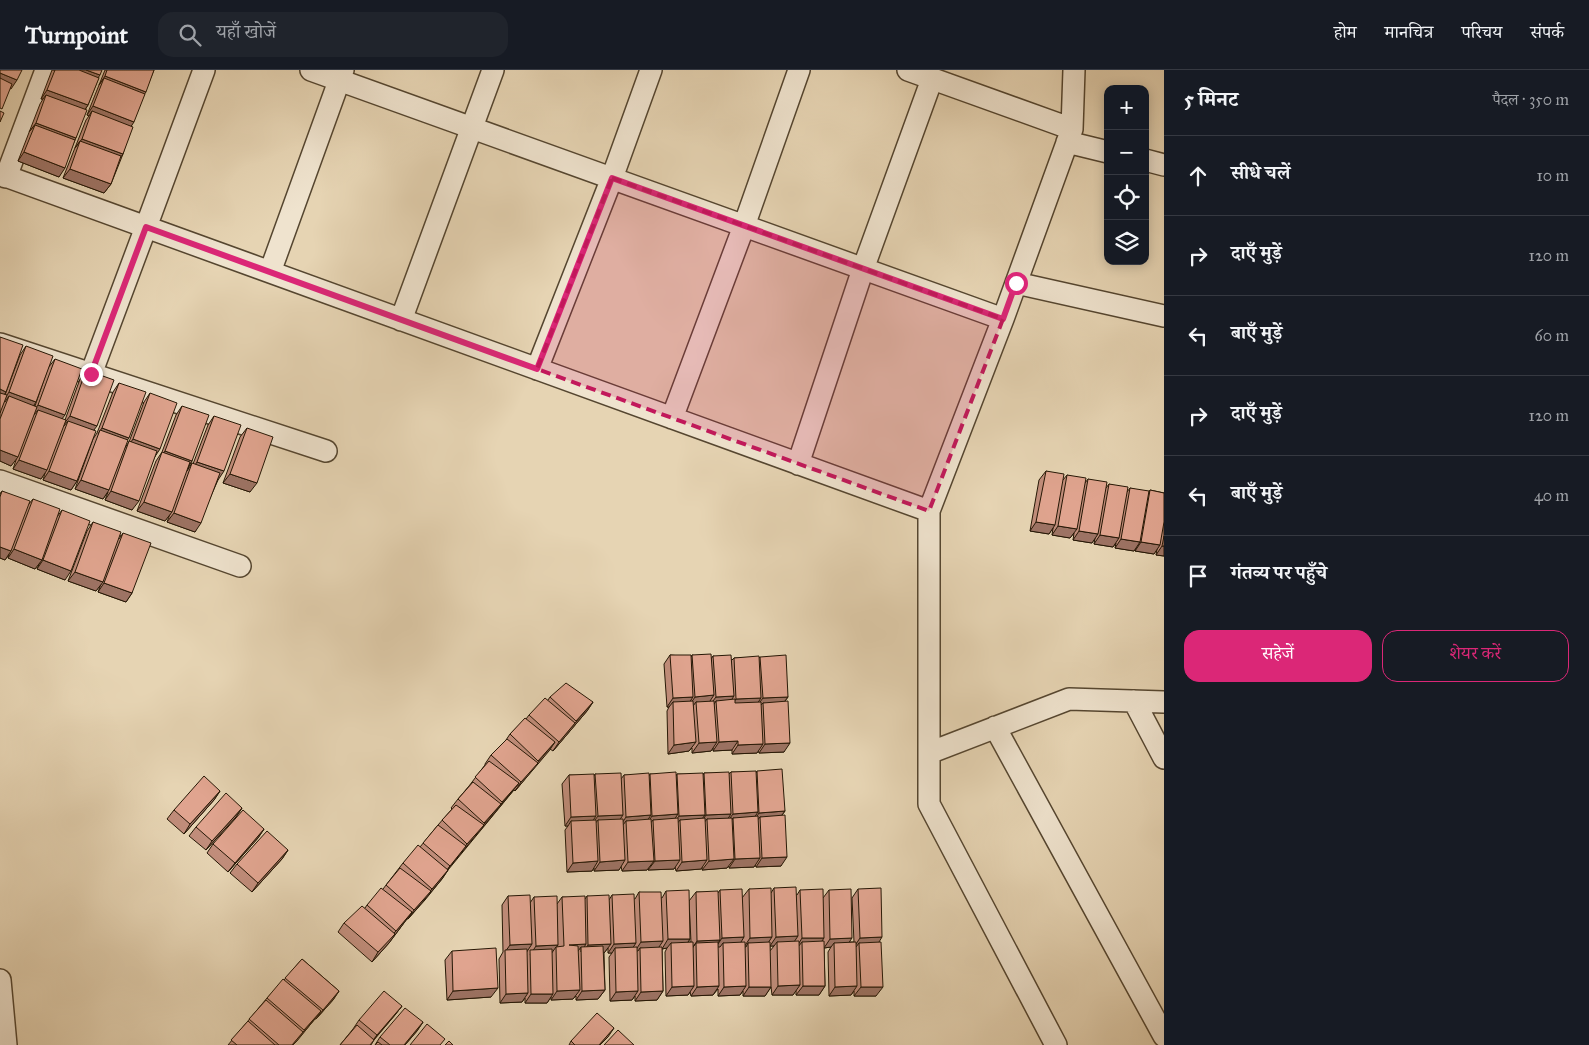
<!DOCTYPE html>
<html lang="hi">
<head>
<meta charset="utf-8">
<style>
  :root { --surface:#171b24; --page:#20242c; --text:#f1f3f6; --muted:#9ea1a6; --line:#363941; --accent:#db2777 }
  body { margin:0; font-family:"IM FELL Great Primer","Noto Serif Devanagari",serif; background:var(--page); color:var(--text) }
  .controls { position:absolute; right:15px; top:15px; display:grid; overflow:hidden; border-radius:10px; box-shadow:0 2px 12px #0003 }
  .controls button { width:45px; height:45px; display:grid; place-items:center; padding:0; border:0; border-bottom:1px solid var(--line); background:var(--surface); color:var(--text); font:25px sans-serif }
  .stop { position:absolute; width:15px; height:15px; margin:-11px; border:4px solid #db2777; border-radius:50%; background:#fff }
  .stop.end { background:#db2777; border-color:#fff; box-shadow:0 1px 5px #0008 }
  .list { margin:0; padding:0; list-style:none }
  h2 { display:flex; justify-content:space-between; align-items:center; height:65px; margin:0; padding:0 20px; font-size:21px }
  h2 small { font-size:16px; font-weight:400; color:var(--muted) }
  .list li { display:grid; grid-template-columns:32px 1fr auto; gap:15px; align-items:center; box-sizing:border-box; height:80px; padding:0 20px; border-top:1px solid var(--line) }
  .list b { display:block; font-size:19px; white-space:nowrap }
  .list em { font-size:16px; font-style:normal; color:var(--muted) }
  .actions { display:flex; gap:10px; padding:15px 20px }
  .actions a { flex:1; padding:11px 0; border:1px solid var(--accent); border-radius:15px; text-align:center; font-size:18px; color:var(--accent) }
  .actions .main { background:var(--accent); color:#fff }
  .icon { flex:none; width:28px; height:28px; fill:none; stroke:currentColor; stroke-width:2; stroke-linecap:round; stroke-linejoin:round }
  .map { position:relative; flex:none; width:1164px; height:975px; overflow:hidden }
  header { display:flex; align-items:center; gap:30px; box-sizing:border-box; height:70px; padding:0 25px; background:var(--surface); border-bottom:1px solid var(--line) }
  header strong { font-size:24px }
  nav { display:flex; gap:28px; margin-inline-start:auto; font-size:18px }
  .search { width:350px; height:45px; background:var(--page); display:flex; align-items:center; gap:12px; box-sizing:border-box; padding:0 18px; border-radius:15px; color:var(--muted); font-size:19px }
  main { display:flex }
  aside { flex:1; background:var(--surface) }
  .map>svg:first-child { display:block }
</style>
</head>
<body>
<header>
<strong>Turnpoint</strong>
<div class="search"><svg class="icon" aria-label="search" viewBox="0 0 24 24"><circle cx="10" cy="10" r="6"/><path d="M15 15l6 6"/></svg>यहाँ खोजें</div>
<nav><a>होम</a><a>मानचित्र</a><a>परिचय</a><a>संपर्क</a></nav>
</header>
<main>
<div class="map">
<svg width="1164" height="975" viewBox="0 0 1164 975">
  <rect width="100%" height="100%" fill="#e6d4b3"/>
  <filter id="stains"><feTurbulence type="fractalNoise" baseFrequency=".004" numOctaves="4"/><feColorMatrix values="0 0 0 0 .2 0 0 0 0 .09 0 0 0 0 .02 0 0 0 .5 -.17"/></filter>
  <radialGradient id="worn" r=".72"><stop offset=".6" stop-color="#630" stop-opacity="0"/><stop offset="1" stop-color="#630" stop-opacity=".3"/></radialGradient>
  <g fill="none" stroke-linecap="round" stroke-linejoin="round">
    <g stroke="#554630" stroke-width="24">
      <path id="street" d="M311 0 1003 249
        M908 0 1072 59
        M1067 72 1108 82
        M1145 90 1164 95
        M0 104 929 441
        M6 107 46 0
        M270 202 343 0
        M1016 213 1164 246
        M401 250 493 0
        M0 274 326 381
        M537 299 612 108 651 0
        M91 304 146 157 204 0
        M672 348 744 156 799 0
        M798 394 863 199 932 9
        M0 411 240 496
        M1134 631 1164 688
        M995 657 1164 966
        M929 683 1069 629 1164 632
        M0 910 6 975
        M1056 975 929 734V441L1003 249 1072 59 1074 0"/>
    </g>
    <use href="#street" stroke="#efe3ce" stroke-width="21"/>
  </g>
  <path fill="#c18d7b" stroke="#251705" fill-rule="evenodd" d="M52 0 99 7 88 35 85 40 75 70 59 107 18 91 40 34 43 29H41Z
    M105 0H154L131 56 123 84 111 114 104 123 63 108 86 50 89 46 87 45Z
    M0 267 4 324 5 325 20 285 26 276 34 335 35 336 48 298 55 289 62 349 65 350 80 309 86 300 94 360 77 411 71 420 43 410 45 403 41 409 13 399 17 387 11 396 0 391Z
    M119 313 127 370 124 379 129 372 144 332 150 323 156 384 132 440 105 430 108 422 103 429 75 419 93 369 97 363 113 322Z
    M182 336 192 391 189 396 187 401 192 393 193 394 208 355 214 346 218 410 195 462 167 452 170 444 165 451 137 441 156 391 162 382 176 345Z
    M247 358 250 422 223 413 240 367Z
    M1046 401 1063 410 1067 405 1085 413 1088 409 1106 418 1109 414 1127 422 1130 418 1148 423 1150 420 1164 423V486L1156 485 1157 479 1154 484 1135 481V479L1134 481 1115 478 1116 473 1113 477 1094 474 1095 468 1092 473 1073 470 1074 463 1070 468 1052 465 1053 458 1049 464 1030 461 1039 410Z
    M2 421 28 435 33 429 57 447 62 440 65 510 37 499 40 492 35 499 8 488 9 484 5 490 0 488V424Z
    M93 452 119 469 123 463 132 523 126 532 98 522 101 514 96 521 68 511 87 461Z
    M670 585 691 587 692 585 711 589 713 586 732 590 734 588H759L760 587 788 627 785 631 784 682 759 683 758 681 757 683 732 684V680L713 681V678L711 681 692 683V678L689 681 668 684 667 641 669 637H667L664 594Z
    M550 627 593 632 587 641 553 681 550 679 515 721 514 720 448 800 442 809 425 830 408 849H407L389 873 372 892 338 862 344 853 365 838 367 835 383 819 403 793 420 777 438 755 452 739 451 738 458 729 469 716 485 695V694L491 685 506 670 510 664 526 649 529 645 548 630Z
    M757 701 785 741 782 745 781 796 756 797 755 795 754 797 729 798V796L727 798 702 800V797L701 799 676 801 675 797 674 799 648 800V798L647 800 622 801 621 796 619 800 594 801V798L592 801 567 802 565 760 568 756H565L562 714 569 705 594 706 595 704 621 709 624 705 649 706 650 704 676 706 677 704 703 705 704 703 729 704 731 702 756 703Z
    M220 721 214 730 184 764 167 749 174 740Z
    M242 738 236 747 206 780 189 766 196 757Z
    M264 759 258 768 228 802 207 783 213 774Z
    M288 780 282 789 252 822 230 803 237 794Z
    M774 818 797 825 800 820 823 828 829 820 849 872H854L852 828 858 819 879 872 876 926H854V921L851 925 829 926 828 882 831 877 824 878 825 916 819 925H796V920L793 925H772L771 917 765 926H743V921L740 925 718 926V919L713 925 691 926 690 922 688 925 666 926 665 882 667 878 662 879 663 921 657 930 635 931V926L632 930 610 931 609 887 612 883H608V878L604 883 605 920 598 929 576 930V926L573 929 551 930V927L547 933H525V928L522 932 500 933 499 889 503 882 502 835 508 826 530 833 534 827 557 834 562 827 585 829 587 826 609 830 612 825 635 829 639 822 662 828 666 821 690 869 688 872H691L689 831 696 822 718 823 720 820 742 828 749 819 771 823ZM770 876H774L770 881Z
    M452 881 491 927 447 930 445 890Z
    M302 889 339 921 333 930 316 949H315L293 975H228L267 928 284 910Z
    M402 936 395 945 374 970 371 975H340L353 959 359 950Z
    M423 952 417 961 405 975H375L380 967Z
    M608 967 600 975H569L571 971Z"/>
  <path fill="#9d7364" stroke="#251705" d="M56 0H86L100 5 94 14Z
    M0 3 17 10 11 19 0 14Z
    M105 6 146 22 140 31 104 8 99 15Z
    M47 20 88 35 82 44 46 25 43 29H41Z
    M93 36 134 52 128 61 92 41 89 46 87 45Z
    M36 53 76 68 70 77 35 55 29 62Z
    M82 69 123 84 116 93 80 71 75 78Z
    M24 82 65 98 59 107 18 91Z
    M70 99 111 114 104 123 63 108Z
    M0 319 6 322 0 331Z
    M9 322 36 332 30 341 9 326 5 332 3 331Z
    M38 335 65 345 58 354 38 340 34 345 32 344Z
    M70 346 97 356 90 365 68 351 64 356 63 355Z
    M102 358 129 368 122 377 98 364Z
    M133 369 160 379 154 388 127 378Z
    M0 380 18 387 11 396 0 391Z
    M165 381 192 391 186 400 159 390Z
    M19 390 47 400 41 409 13 399Z
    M197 392 224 401 218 410 191 401Z
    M49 401 77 411 71 420 43 410Z
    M230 404 257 413 250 422 223 413Z
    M81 410 109 420 103 429 75 419Z
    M111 421 139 431 132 440 105 430Z
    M144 432 172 442 165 451 137 441Z
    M174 443 201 453 195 462 167 452Z
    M1036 452 1055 455 1049 464 1030 461Z
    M1058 456 1077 459 1070 468 1052 465Z
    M1079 461 1098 464 1092 473 1073 470Z
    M1100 465 1119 468 1113 477 1094 474Z
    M1121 469 1140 472 1134 481 1115 478Z
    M1141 472 1160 475 1154 484 1135 481Z
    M1162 476H1164V486L1156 485Z
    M0 477 11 481 5 490 0 488Z
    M14 479 42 490 35 499 8 488Z
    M43 490 71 501 65 510 37 499Z
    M75 502 103 512 96 521 68 511Z
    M104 513 132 523 126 532 98 522Z
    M714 625 708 634 696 632 693 636H689L695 627Z
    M734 626 728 635 716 631 713 636H709L716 627Z
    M693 627 687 636 673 632 669 637H667L673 628Z
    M788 627 781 636 763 633 759 637H756L763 628Z
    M761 628 755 637 729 638 736 629Z
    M593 632 587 641 553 681 559 672Z
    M738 671 732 680 713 681 719 672Z
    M555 672 549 681 515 721 521 712Z
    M696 672 689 681 668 684 674 675Z
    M717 672 711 681 692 683 699 673Z
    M790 673 784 682 759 683 765 674Z
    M763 674 757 683 732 684 738 675Z
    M519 713 512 722 483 757 477 764 443 805 467 774Z
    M220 721 214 730 184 764 190 754Z
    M242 738 236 747 206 780 212 771Z
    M785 741 778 750 760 747 756 752H753L759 743Z
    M758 742 752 751 733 748 730 753H726L733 744Z
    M678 744 672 753 653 750 649 755H646L652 746Z
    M731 744 725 753 707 749 703 754H700L706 745Z
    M623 745 617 754 598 750 594 755H591L598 746Z
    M651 745 645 754 626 751 623 755 620 756 626 747Z
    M705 745 698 754 680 750 676 755H673L679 746Z
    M596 746 590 755 571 751 568 756H565L571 747Z
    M264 759 258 768 228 802 235 793Z
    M288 780 282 789 252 822 258 813Z
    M787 787 781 796 756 797 762 788Z
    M760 788 754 797 729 798 735 789Z
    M734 789 727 798 702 800 709 791Z
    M625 790 619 800 594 801 600 792Z
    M680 790 674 799 648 800 655 791Z
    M707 790 701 799 676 801 682 792Z
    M598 791 592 801 567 802 573 793Z
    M654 791 647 800 622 801 628 792Z
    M448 800 442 809 408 849 414 840Z
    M412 842 389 873 372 892 378 882Z
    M798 866 792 875 777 872 774 876H770L776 867Z
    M744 867 738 877 723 873 720 877H716L722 868Z
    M772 867 766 876 748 873 746 877H744L750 868Z
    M882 867 876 877 859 873 856 877H854L860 868Z
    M802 868H824L818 877 802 872 798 877 796 878Z
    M852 868 846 877 834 873 831 877 824 878 830 869Z
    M668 869H690L684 878 671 873 667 878 662 879Z
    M720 870 713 879 696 873 691 880 697 871Z
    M663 871 657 880 640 878 638 881H635L641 872Z
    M636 873 630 882 615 878 612 883H608L614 874Z
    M532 874 526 883 505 882 510 875Z
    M586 874 581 882V877L576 884 569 875Z
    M611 874 604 883 582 884 588 875Z
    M558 875 556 878V877L551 884 530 885 536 876Z
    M800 915 793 925H772L778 916Z
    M694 916 688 925 666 926 672 917Z
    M719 916 713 925 691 926 697 917Z
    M746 916 740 925 718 926 724 917Z
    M803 916H825L819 925H796Z
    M857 916 851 925 829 926 835 917Z
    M749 917H771L765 926H743Z
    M861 917H883L876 926H854Z
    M498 918 491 927 447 930 453 921Z
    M580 920 573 929 551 930 557 921Z
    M605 920 598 929 576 930 582 921Z
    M339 921 333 930 316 949 323 940Z
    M638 921 632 930 610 931 616 922Z
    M663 921 657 930 635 931 641 922Z
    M528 923 522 932 500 933 506 924Z
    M531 924H553L547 933H525Z
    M402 936 395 945 370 974 377 965Z
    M321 941 314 950 297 971 293 975H292Z
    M423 952 417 961 405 975H404Z
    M614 958 608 967 600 975H599Z"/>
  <path fill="#e0a48f" stroke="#251705" d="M0 0H22L17 10 0 3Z
    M55 0H79L99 8 88 35 47 20Z
    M86 0H102L100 5Z
    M107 0H154L146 22 105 6Z
    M0 8 12 14 2 39 0 38Z
    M104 8 145 24 134 52 93 36Z
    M46 25 87 40 76 68 36 53Z
    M0 41 4 43 0 52Z
    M92 41 133 57 123 84 82 69Z
    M35 55 75 70 65 98 24 82Z
    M80 71 121 86 111 114 70 99Z
    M0 267 23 275 6 322 0 319Z
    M26 276 53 286 36 332 9 322Z
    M55 289 82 299 65 345 38 335Z
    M86 300 114 310 97 356 70 346Z
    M119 313 146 322 129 368 102 358Z
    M0 323 7 325 0 343Z
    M150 323 177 333 160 379 133 369Z
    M9 326 37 337 18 387 0 380V349Z
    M182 336 209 345 192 391 165 381Z
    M38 340 66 350 47 400 19 390Z
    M214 346 241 355 224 401 197 392Z
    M68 351 96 361 77 411 49 401Z
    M247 358 273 367 257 413 230 404Z
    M100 360 128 370 109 420 81 410Z
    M129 371 157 381 139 431 111 421Z
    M162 382 190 392 172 442 144 432Z
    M192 393 220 403 201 453 174 443Z
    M1046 401 1064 404 1055 455 1036 452Z
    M1067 405 1086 408 1077 459 1058 456Z
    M1088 409 1107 412 1098 464 1079 461Z
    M1109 414 1128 417 1119 468 1100 465Z
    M1130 418 1149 421 1140 472 1121 469Z
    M1150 420 1164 423V452L1160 475 1141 472Z
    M2 421 30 431 11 481 0 477V427Z
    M33 429 60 439 42 490 14 479Z
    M62 440 90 451 71 501 43 490Z
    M93 452 121 462 103 512 75 502Z
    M123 463 151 473 132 523 104 513Z
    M1164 466V476H1162Z
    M711 584 714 625 695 627 692 585Z
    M670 585H691L693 627 673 628Z
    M731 585 734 626 716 627 713 586Z
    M786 585 788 627 763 628 760 587Z
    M759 586 761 628 736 629 734 588Z
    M566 613 593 632 576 651 550 627Z
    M545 628 575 653 559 672 529 645Z
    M735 629V633L761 632 763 674 738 675V671L719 672 716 631Z
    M693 631 696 672 674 675 673 632Z
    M714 631 717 672 699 673 696 632Z
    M788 631 790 673 765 674 763 633Z
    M525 648 555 672 538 691 510 664Z
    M507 669 538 693 521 712 491 685Z
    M489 691 519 713 502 732 475 707Z
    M782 699 785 741 759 743 757 701Z
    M756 701 758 742 733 744 731 702Z
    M676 702 678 744 652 746 650 704Z
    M729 702 731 744 706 745 704 703Z
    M621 703 623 745 598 746 595 704Z
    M649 703 651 745 626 747 624 705Z
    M703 703 705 745 679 746 677 704Z
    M594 704 596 746 571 747 569 705Z
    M204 706 220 721 190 754 174 740Z
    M473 712 501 734 484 753 458 729Z
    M226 723 242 738 212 771 196 757Z
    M456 735 484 755 467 774 442 750Z
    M243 740 264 759 235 793 213 774Z
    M785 745 787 787 762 788 760 747Z
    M758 746 760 788 735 789 733 748Z
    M678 748 680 790 655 791 653 750Z
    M705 748 707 790 682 792 680 750Z
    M732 748 734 789 709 791 707 749Z
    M623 749 625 790 600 792 598 750Z
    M651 749 654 791 628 792 626 751Z
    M596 750 598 791 573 793 571 751Z
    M438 755 466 776 450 796 423 773Z
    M267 761 288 780 258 813 237 794Z
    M418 775 448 800 432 819 403 793Z
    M400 798 431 821 414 840 386 815Z
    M796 817 798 866 776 867 774 818Z
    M381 818 412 842 396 861 367 835Z
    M771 818 772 867 750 868 749 819Z
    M881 818 882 867 860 868 858 819Z
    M742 819 744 867 722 868 720 820Z
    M823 819 824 868H802L800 820Z
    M851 819 852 868 830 869 829 820Z
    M689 820 690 869H668L666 821Z
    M718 821 720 870 697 871 696 822Z
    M639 822H661L663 871 641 872Z
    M634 824 636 873 614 874 612 825Z
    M530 825 532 874 510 875 508 826Z
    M609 825 611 874 588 875 587 826Z
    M557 826 558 875 536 876 534 827Z
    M585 826 586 874 569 875 578 876 580 920 557 921 556 877 564 876 562 827Z
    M362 836 395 864 378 882 344 853Z
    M799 871 800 915 778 916 777 872Z
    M824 871 825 916H803L802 872Z
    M693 872 694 916 672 917 671 873Z
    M718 872 719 916 697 917 696 873Z
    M745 872 746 916 724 917 723 873Z
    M770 872 771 917H749L748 873Z
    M856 872 857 916 835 917 834 873Z
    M881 872 883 917H861L859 873Z
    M603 876 605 920 582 921 581 877Z
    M637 877 638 921 616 922 615 878Z
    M662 877 663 921 641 922 640 878Z
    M496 878 498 918 453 921 452 881Z
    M527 879 528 923 506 924 505 880Z
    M552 879 553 924H531L530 880Z
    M302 889 339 921 323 940 285 908Z
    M283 909 321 941 304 960 267 928Z
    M384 921 402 936 377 965 359 950Z
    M266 930 303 962 292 975H279L249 949Z
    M405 938 423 952 404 975H390L380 967Z
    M597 943 614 958 599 975H575L571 971Z
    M248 951 275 975H237L231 970Z
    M427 954 445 969 440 975H410Z
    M357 955 374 970 370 975H340Z
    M618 960 634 975H604Z
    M449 971 453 975H445Z
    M378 972 382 975H375Z"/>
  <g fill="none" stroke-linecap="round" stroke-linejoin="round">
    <path stroke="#db2777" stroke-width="6" d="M91 304 146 157 537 299 612 108 1003 249 1016 213"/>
  </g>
  <path fill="#c2185b" fill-opacity="0.2" stroke="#c2185b" stroke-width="4" stroke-dasharray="10 6" stroke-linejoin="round" d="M612 108 1003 249 929 441 537 299Z"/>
  <rect width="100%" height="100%" filter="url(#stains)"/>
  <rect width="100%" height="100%" fill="url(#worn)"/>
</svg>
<div class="controls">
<button>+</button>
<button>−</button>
<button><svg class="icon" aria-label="locate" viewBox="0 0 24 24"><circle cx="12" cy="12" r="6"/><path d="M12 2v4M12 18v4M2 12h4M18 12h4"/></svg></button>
<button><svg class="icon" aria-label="layers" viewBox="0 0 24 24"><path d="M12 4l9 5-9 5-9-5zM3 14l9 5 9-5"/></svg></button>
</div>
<div class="stop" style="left:1016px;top:213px"></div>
<div class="stop end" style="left:91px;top:304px"></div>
</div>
<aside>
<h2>5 मिनट<small>पैदल · 350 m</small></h2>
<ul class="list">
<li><svg class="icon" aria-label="ahead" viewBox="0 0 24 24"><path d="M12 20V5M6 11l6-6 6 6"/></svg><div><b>सीधे चलें</b></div><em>10 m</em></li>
<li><svg class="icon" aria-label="right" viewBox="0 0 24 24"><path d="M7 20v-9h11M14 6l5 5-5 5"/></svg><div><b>दाएँ मुड़ें</b></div><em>120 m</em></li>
<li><svg class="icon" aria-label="left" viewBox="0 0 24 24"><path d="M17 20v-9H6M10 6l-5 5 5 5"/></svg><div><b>बाएँ मुड़ें</b></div><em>60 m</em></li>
<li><svg class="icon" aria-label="right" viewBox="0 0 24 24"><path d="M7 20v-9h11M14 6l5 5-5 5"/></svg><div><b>दाएँ मुड़ें</b></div><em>120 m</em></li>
<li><svg class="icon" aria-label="left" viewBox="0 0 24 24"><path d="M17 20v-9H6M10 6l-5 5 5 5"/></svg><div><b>बाएँ मुड़ें</b></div><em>40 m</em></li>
<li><svg class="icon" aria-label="arrive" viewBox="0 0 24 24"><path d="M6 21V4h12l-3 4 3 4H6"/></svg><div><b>गंतव्य पर पहुँचे</b></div></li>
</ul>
<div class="actions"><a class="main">सहेजें</a><a>शेयर करें</a></div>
</aside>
</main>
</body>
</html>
